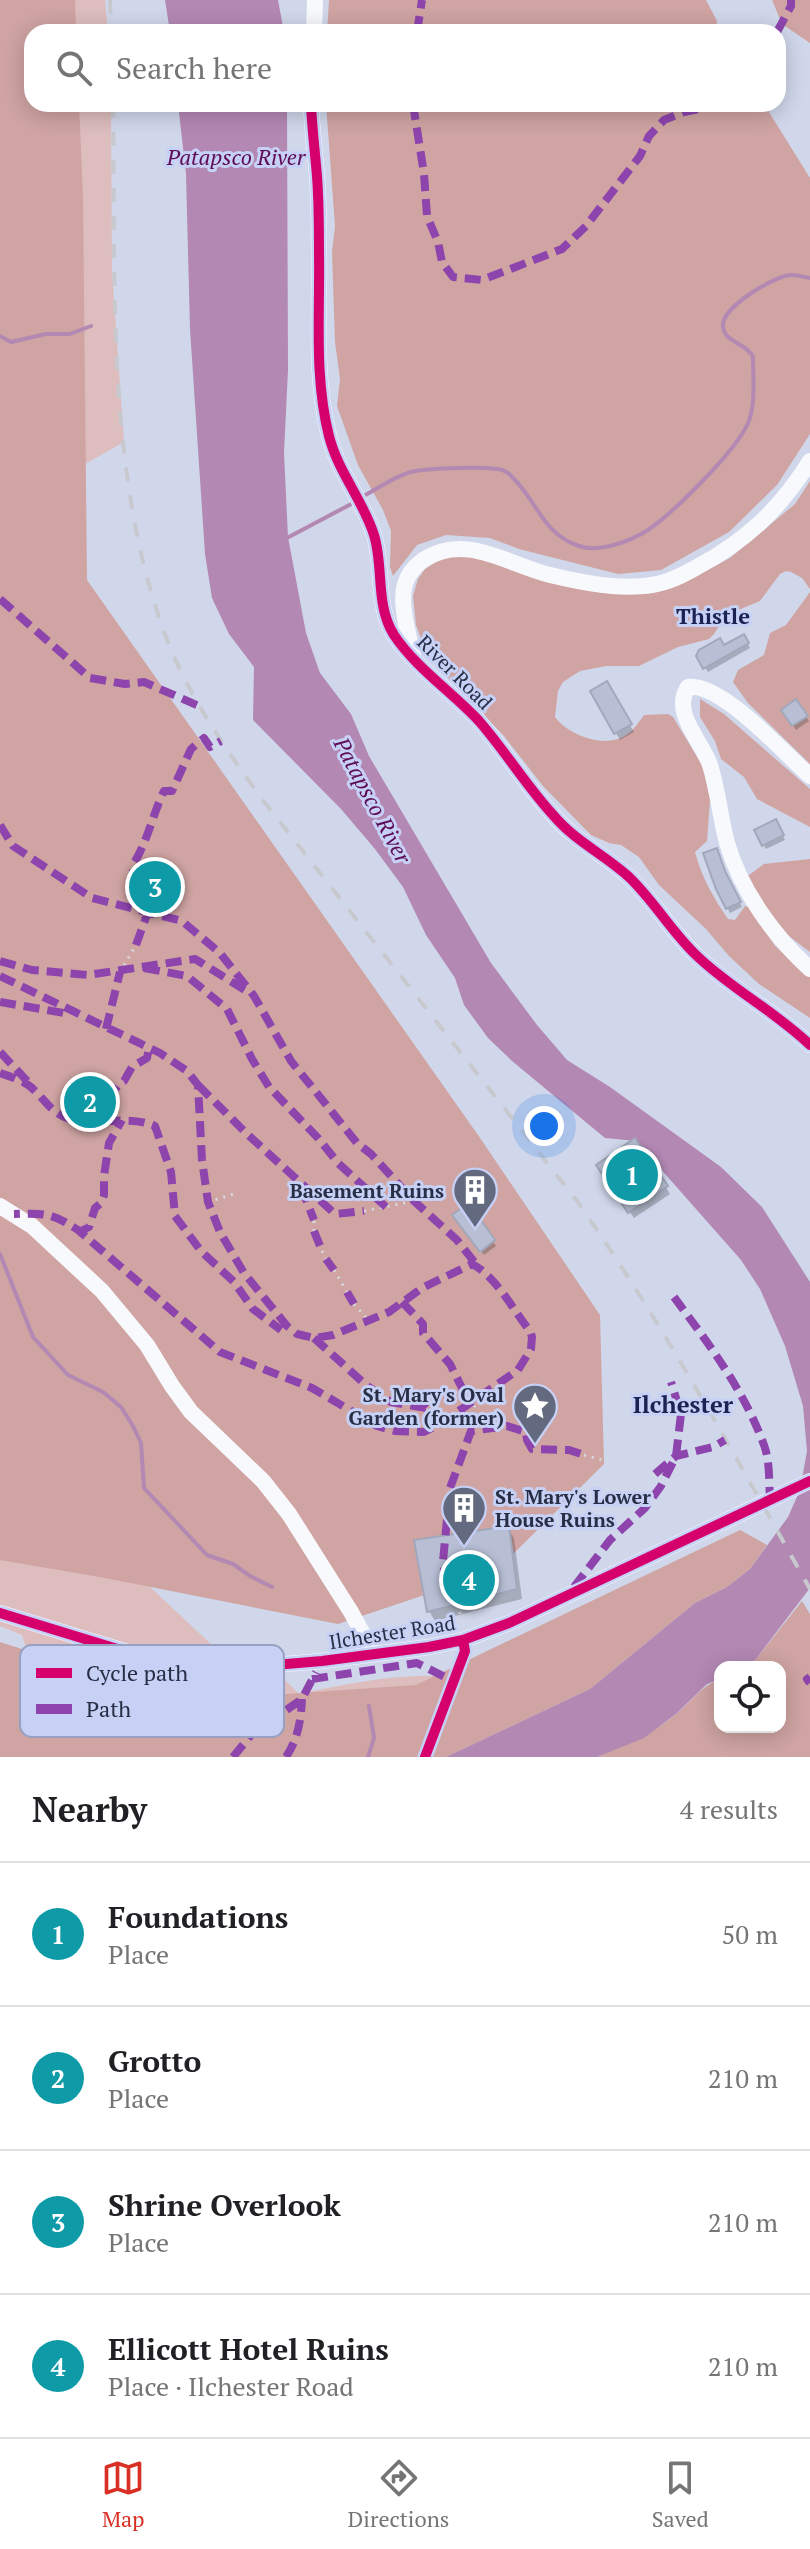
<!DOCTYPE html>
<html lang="en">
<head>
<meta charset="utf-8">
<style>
  :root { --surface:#fff; --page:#f2f2f2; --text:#202124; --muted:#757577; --line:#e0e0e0; --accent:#d93025 }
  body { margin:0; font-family:"PT Serif",serif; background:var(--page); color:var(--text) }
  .controls { position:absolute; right:24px; bottom:24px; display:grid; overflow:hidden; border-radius:16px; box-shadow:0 4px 20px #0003 }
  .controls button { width:72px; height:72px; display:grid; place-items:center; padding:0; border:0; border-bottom:2px solid var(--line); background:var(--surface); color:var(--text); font:40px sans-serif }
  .you { position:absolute; left:544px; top:1126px; width:28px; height:28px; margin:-20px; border:6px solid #fff; border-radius:50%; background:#1a73e8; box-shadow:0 0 0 12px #1a73e833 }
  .badge { display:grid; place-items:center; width:52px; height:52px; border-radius:50%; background:var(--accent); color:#fff; font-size:26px; font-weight:700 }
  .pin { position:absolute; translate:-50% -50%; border:4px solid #fff; box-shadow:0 2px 8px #0006 }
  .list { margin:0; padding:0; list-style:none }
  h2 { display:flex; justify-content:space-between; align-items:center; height:104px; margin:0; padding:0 32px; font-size:34px }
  h2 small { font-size:26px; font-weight:400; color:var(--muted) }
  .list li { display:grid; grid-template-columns:52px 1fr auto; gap:24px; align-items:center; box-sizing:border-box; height:144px; padding:0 32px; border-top:2px solid var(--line) }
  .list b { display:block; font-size:30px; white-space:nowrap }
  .list p { margin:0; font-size:26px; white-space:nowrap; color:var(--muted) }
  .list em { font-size:26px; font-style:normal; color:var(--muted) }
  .icon { flex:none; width:44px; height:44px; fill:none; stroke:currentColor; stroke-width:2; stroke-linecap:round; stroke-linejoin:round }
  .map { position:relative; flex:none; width:810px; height:1757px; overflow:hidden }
  .search { position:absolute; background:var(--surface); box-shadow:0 4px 20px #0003; left:24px; right:24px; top:24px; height:88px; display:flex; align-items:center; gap:20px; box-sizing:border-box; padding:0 28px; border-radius:24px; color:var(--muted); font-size:30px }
  .sheet { height:680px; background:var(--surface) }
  nav { display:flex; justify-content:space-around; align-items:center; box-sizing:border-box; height:112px; border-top:2px solid var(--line); background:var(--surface); font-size:22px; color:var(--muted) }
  nav a { display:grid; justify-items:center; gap:4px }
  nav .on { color:var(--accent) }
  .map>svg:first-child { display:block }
</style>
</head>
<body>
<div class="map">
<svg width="810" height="1757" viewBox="0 0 810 1757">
  <rect width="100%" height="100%" fill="#d0d7ea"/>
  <path fill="#ddbdbd" d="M0 0H105L108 32H32V104H111L112 271 124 442 0 512Z
    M0 1321 67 1509 214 1647 283 1678 299 1694C347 1684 393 1674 443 1676L410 1757 42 1698 22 1635 0 1626Z"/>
  <path fill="#cfa4a2" d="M0 0H75L76 32H32V104H79L83 196 87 580 478 1135 600 1315 604 1464 496 1571 338 1624 100 1577 0 1560Z
    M329 0H706L717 21 715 32H327Z
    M772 0H810V43L782 24Z
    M326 104H764L810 178V434L777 485 729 532 661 570 618 574 519 549 490 538 446 535 417 545 393 576 390 567 391 531 383 510 358 465 337 406 340 379 335 342 332 252 335 226Z
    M810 481V589L802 578 791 572 786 571 780 574 760 601 726 615 714 634 709 639 678 647 639 666H606L580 671 563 682 558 691 555 717C569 736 606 749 626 735 633 731 639 722 644 715L668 714 673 717 702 765 705 776 710 800 707 841 695 852C701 876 714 899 728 919L735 920 745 906 750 908 775 946 810 977V1018L759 984 729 956 706 929 659 885 639 857 621 845 609 843 591 835 543 786 504 736 445 675 426 652 416 625 413 596 418 579 425 569 439 560 468 553 592 589 648 594 695 577 730 558 795 504Z
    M810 592V764L748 703 733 682 738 670 764 655 770 633 786 625Z
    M700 699 724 714 810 789V827L757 799 744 777 721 759 715 741 700 717Z
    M810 859V952L786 934 745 878 764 864Z
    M740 1530 767 1545 750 1569 727 1587 695 1603 590 1689 446 1757H0V1642L185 1701 416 1685Z
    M802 1601 810 1614V1757H597C625 1745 651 1735 675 1715 691 1702 701 1686 720 1679V1727H780V1667H746L756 1659Z"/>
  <path fill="#b388b3" d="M165 0H278L284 32H170Z
    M178 104H287L288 370 284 453 288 537 306 633 320 673 351 714 369 756 491 963 537 1025 567 1060 610 1087 721 1167 762 1207 810 1282V1588L756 1659 746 1667H720V1679L707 1684 676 1714 644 1738 597 1757H446L590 1689 695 1603 727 1587 750 1569 788 1517 800 1490 807 1451 803 1406 785 1346 760 1289 741 1260 636 1141 605 1138 512 1061 488 1038 464 1005 455 978 426 935 403 887 375 849 341 809 253 720 254 667 229 634 212 598 205 554 190 329 186 174Z"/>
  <path fill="#0003" d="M743 636 750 648 708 672 698 656 723 648Z
    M607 684 634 732 620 740 592 692Z
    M796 702 809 721 796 730 784 711Z
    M776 822 785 840 766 849 756 831Z
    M726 877 742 907 730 913 718 889Z
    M602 1172 666 1187 670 1194 634 1218Z
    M468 1206 496 1246 484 1255 457 1219Z
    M508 1528 514 1538 522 1599 435 1621 429 1611Z"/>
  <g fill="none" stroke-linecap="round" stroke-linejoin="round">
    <path stroke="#b388b3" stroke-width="4" d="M0 336 11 342 46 334H70L91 326
      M362 497C377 489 395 476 411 472 427 468 488 466 502 470 505 471 510 474 512 477 537 500 542 534 579 546 599 553 631 541 648 530 674 512 736 451 748 423 756 405 753 376 753 357 747 343 725 343 723 327 720 308 774 276 791 275 797 275 804 277 810 278
      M285 539 355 502
      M0 1254 33 1337 68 1375 103 1392 121 1407 133 1426 141 1443 144 1488 207 1555 233 1564 250 1576 272 1587
      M368 1757 374 1738 369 1706"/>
  </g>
  <path fill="#b8bfd5" stroke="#a2a8bc" stroke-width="2" d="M744 634 749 643 703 669 696 656 699 650 720 638 724 645Z
    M607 681 632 724 614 734 590 691Z
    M796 699 808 716 792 726 781 710Z
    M776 819 784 835 762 846 754 830Z
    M717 848 725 871 741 902 726 909 716 889 703 853Z
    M635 1138 668 1186 628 1213 596 1165Z
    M469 1203 495 1240 480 1252 452 1215Z
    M509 1526 517 1589 427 1612 414 1540Z"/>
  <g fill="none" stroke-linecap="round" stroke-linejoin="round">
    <path stroke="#d7dae0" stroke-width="3" stroke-dasharray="2 6" stroke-linecap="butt" d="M148 912 151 901
      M120 972 136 945
      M208 1202 237 1193
      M364 1211 414 1201
      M314 1231V1220
      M322 1251 326 1259
      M334 1270 347 1292
      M354 1304 368 1320
      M471 1431 475 1402
      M721 1452 730 1472
      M584 1455 655 1474
      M459 1604 461 1624"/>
    <path stroke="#f8f9fc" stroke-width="16" d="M314 32 315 0
      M311 104C312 128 315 152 317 176 319 202 319 229 319 255 320 315 314 377 329 436 338 472 363 500 374 535 384 567 375 605 394 635 416 668 452 692 479 721 506 752 527 787 554 816 575 841 605 855 629 877 654 901 671 931 696 955 731 989 775 1011 810 1045
      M413 656C409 635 399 604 405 584 408 574 415 566 423 560 466 532 508 565 550 575 584 583 618 590 652 585 668 583 683 575 697 567 746 541 781 508 810 461
      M810 776C785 754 721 682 688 687 671 713 702 741 710 765 718 790 720 817 727 843 741 891 774 936 810 969
      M0 1206 32 1226 102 1291 147 1345 172 1386 191 1412 263 1481 289 1514 351 1612 374 1654
      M0 1613 137 1655 183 1665 238 1668 322 1661 429 1647 463 1640 509 1623 810 1481"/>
    <path stroke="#c8c9cf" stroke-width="4" stroke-dasharray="14 14" stroke-linecap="butt" d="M110 0 111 32
      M113 104C116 275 105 464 162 626 184 690 223 745 262 799L577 1201C664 1325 736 1458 810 1589"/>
    <path stroke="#8e44ad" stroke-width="8" stroke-dasharray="16 8" stroke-linecap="butt" d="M417 32 422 0
      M777 32 791 6V0
      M413 104 424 174 427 216 438 242 442 262 453 277 482 280 562 249 586 226 640 156 649 136 664 120 684 112 723 104
      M0 599 90 678 125 684 144 682 199 706
      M0 825 13 846 92 898 182 921 220 953 254 996 291 1061 357 1143 371 1154 414 1201 457 1240 479 1268
      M151 901V895L137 885 132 866C147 844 152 816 164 791H172L191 749 204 738 210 747 221 741
      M136 945 148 912
      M0 961 32 970 88 975 195 959 248 992
      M144 968 187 976 227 1009 252 1059 269 1087 318 1138 338 1163 386 1207
      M0 976 160 1053 187 1071 198 1085 202 1160 208 1202 220 1232 244 1273 287 1326 297 1334 314 1338 333 1335 389 1312 422 1288 472 1264C497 1277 513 1310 530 1331L532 1337 531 1349 518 1370 440 1424 424 1432 395 1431 377 1426 312 1388 220 1352 78 1230C52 1213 45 1213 14 1214
      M0 1002 64 1013
      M106 1029 120 972
      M0 1052 28 1082
      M0 1073C11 1077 26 1081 34 1090 45 1100 52 1113 67 1118 96 1127 127 1114 155 1126L171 1172 175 1216 201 1251 234 1282 253 1309 281 1330
      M198 1085 247 1134 335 1214 364 1211
      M100 1121 102 1107 119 1084 124 1081 132 1067 147 1058 149 1048
      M301 1187 314 1220
      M314 1231 322 1251
      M84 1235 81 1231 89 1227 95 1208 101 1203 104 1195V1176L109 1143 122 1120
      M326 1259 334 1270
      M347 1292 354 1304
      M674 1297C708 1343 744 1390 764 1445 770 1461 769 1482 770 1500
      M402 1302 423 1324V1333L450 1364 464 1392 475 1402
      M314 1338 366 1385 391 1402 426 1408 440 1424
      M655 1474 676 1456 713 1447 725 1440
      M574 1587 610 1540 645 1508 661 1486 676 1456 681 1414 671 1382
      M459 1604 445 1574 443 1561 450 1488 471 1431 507 1426 526 1432 527 1440 532 1449 569 1450 584 1455
      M810 1677 807 1679 810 1683
      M312 1679 417 1663 453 1681
      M233 1757 251 1735 302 1699 316 1672
      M286 1757C298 1739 301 1720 302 1699"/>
    <g stroke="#c6d1f5" stroke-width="15">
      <path id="cycleway" d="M311 104C312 128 315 152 317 176 319 202 319 229 319 255 320 315 314 377 329 436 338 472 363 500 374 535 384 567 375 605 394 635 416 668 452 692 479 721 506 752 527 787 554 816 575 841 605 855 629 877 654 901 671 931 696 955 731 989 775 1011 810 1045
        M0 1613 137 1655 183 1665 238 1668 322 1661 429 1647 463 1640 509 1623 810 1481
        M425 1757 465 1651 463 1640"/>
    </g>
    <use href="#cycleway" stroke="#d6006c" stroke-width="10"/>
  </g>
  <defs>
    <g id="building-pin" transform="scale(2.3)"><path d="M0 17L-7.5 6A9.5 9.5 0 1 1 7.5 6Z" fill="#63697f" stroke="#c6d1f5"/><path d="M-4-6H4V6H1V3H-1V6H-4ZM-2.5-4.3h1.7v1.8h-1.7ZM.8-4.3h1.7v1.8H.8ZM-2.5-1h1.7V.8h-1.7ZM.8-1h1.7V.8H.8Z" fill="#fff"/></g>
    <g id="sight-pin" transform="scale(2.3)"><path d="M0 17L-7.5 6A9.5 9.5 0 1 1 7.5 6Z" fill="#63697f" stroke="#c6d1f5"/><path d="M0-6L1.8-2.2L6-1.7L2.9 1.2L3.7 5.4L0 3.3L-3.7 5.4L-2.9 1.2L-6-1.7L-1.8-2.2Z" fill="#fff"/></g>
  </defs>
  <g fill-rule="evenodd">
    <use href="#building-pin" x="475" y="1190"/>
    <use href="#sight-pin" x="535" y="1406"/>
    <use href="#building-pin" x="464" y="1508"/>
  </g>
  <g text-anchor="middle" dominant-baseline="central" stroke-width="6" stroke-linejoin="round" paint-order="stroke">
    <g font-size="20" fill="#282e45" stroke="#c6d1f5">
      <text transform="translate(455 672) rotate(45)">River Road</text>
      <text transform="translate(392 1632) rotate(-9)">Ilchester Road</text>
    </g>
    <g font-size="20" font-weight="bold" fill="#282e45" stroke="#c6d1f5" text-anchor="end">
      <text x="444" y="1190">Basement Ruins</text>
      <text x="504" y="1394">St. Mary's Oval<tspan x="504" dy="23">Garden (former)</tspan></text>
      <text x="495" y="1496" text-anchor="start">St. Mary's Lower<tspan x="495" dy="23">House Ruins</tspan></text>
    </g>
    <g font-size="22" font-style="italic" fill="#5e0c56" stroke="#c6d1f5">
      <text x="236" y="156">Patapsco River</text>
      <text transform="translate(373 800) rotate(62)">Patapsco River</text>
    </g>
    <g font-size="22" font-weight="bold" fill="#1c2353" stroke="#c6d1f5">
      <text x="713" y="615">Thistle</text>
    </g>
    <g font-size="24" font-weight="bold" fill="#1c2353" stroke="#c6d1f5">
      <text x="683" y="1404">Ilchester</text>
    </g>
  </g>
  <rect x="20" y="1645" width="264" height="92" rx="12" fill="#c6d1f5" stroke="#97a0c0" stroke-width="2"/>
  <rect x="36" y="1668" width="36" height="10" fill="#d6006c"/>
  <rect x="36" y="1704" width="36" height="10" fill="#8e44ad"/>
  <g font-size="22" fill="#282e45">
    <text x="86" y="1681">Cycle path</text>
    <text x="86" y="1717">Path</text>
  </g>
</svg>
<div class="controls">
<button><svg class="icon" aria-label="locate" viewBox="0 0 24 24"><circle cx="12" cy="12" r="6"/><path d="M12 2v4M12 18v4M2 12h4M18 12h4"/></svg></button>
</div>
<div class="you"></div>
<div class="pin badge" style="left:632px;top:1175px;background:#0f9aa8">1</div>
<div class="pin badge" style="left:90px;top:1102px;background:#0f9aa8">2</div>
<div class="pin badge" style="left:155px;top:887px;background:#0f9aa8">3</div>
<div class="pin badge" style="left:469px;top:1580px;background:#0f9aa8">4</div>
<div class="search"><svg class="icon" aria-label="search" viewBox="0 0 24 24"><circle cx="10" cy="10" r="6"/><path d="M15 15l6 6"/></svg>Search here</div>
</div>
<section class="sheet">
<h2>Nearby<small>4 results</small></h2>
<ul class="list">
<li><span class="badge" style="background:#0f9aa8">1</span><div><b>Foundations</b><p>Place</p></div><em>50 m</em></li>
<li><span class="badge" style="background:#0f9aa8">2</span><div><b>Grotto</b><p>Place</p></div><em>210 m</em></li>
<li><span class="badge" style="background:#0f9aa8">3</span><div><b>Shrine Overlook</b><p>Place</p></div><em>210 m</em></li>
<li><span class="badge" style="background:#0f9aa8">4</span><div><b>Ellicott Hotel Ruins</b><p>Place · Ilchester Road</p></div><em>210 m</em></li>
</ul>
</section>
<nav>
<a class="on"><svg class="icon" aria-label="map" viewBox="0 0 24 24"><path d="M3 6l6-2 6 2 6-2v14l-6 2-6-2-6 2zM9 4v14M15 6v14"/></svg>Map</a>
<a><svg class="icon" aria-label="directions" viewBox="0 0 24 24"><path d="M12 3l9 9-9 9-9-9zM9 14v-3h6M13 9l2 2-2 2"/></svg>Directions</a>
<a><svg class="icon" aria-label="saved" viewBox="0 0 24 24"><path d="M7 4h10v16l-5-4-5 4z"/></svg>Saved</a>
</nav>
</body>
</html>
